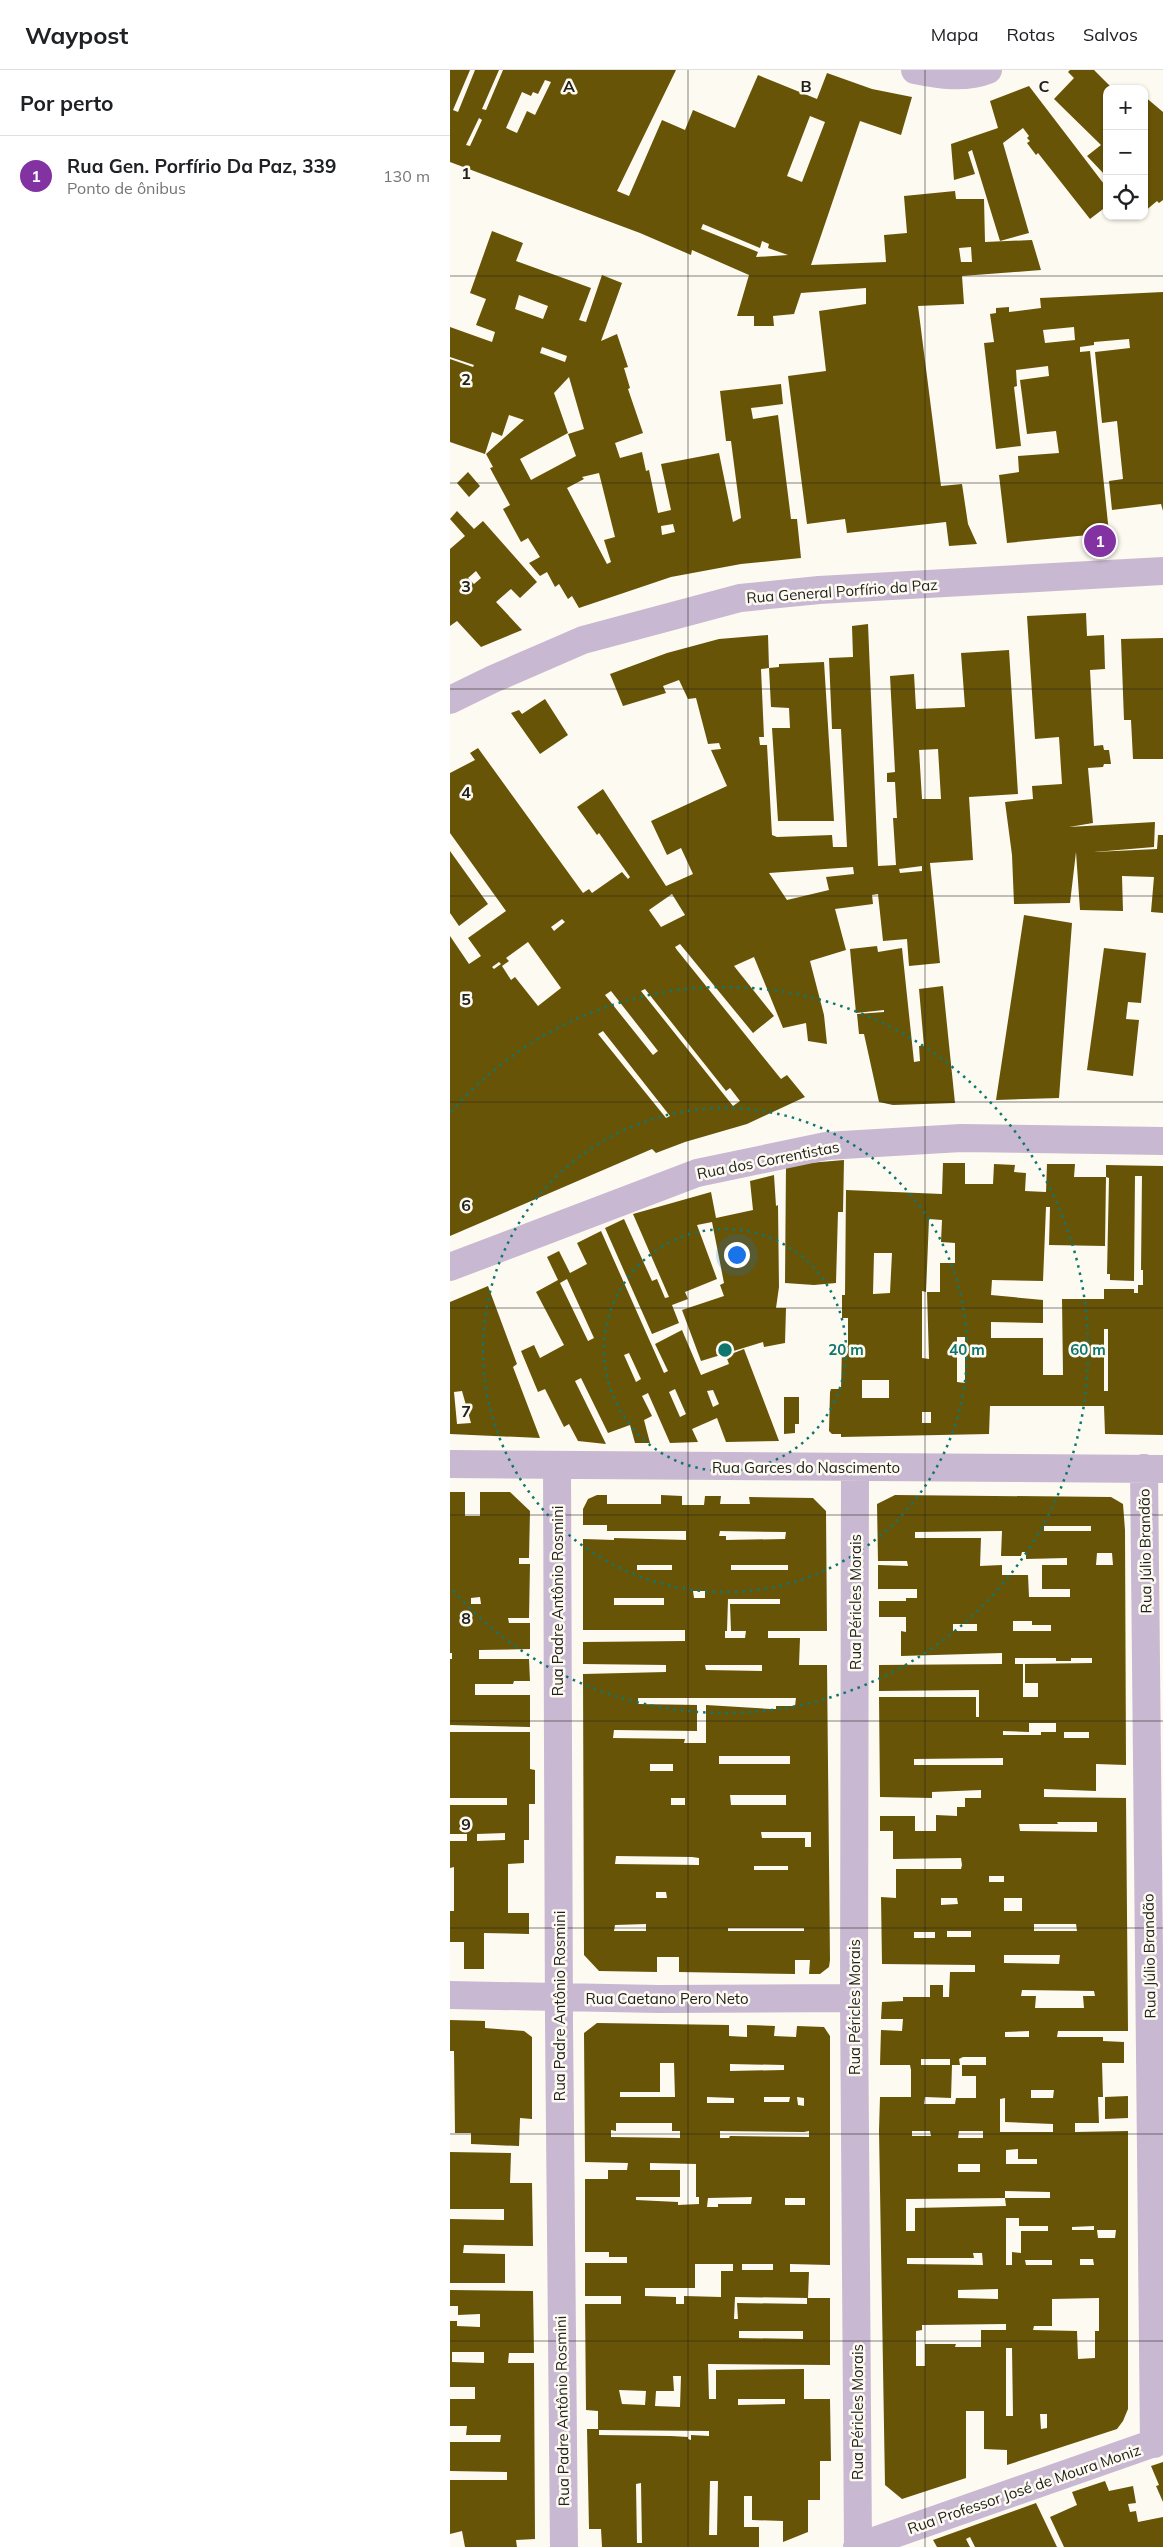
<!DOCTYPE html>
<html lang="pt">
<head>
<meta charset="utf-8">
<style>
  :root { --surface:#fff; --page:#f2f2f2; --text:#202124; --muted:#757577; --line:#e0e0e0; --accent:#8332a2 }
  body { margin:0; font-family:Mulish,sans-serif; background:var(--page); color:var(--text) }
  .controls { position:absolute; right:15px; top:15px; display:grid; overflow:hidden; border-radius:10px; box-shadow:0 1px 4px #0004 }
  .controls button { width:45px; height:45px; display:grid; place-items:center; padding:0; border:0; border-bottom:1px solid var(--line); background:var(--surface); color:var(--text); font:25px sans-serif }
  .you { position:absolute; left:286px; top:1184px; width:18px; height:18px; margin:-12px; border:4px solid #fff; border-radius:50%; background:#1a73e8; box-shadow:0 0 0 8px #1a73e833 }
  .badge { display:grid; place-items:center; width:32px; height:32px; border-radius:50%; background:var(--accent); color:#fff; font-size:16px; font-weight:700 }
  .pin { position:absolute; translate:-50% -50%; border:2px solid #fff; box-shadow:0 1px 5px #0006 }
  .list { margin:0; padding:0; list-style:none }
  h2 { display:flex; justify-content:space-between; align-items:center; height:65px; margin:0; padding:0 20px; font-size:21px }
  h2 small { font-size:16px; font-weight:400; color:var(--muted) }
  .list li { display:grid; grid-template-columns:32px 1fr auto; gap:15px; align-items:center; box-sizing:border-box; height:80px; padding:0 20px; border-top:1px solid var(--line) }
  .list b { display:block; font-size:19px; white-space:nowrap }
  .list p { margin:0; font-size:16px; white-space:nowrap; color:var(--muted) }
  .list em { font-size:16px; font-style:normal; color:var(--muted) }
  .icon { flex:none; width:28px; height:28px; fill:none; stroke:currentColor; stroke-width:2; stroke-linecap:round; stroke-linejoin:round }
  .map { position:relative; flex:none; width:713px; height:2477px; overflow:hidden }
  header { display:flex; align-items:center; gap:30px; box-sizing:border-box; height:70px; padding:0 25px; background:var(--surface); border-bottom:1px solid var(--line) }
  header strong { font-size:24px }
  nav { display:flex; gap:28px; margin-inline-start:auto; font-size:18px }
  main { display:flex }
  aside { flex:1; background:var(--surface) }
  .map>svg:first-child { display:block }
</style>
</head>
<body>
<header>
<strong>Waypost</strong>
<nav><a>Mapa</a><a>Rotas</a><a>Salvos</a></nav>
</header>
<main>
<aside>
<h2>Por perto<small></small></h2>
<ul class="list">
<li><span class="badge">1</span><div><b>Rua Gen. Porfírio Da Paz, 339</b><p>Ponto de ônibus</p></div><em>130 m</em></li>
</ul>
</aside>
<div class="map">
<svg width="713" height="2477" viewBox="0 0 713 2477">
  <rect width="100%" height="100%" fill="#fdfaf1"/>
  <path fill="#685406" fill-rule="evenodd" d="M0 0H20L3 40 8 42 25 0H49L32 39 36 40 53 0H226L167 121 179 126 212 50 235 60 243 40 285 58 308 5 367 29 377 3 422 19 462 27 451 65 410 51 361 195 436 192 434 165 457 163 454 126 505 121 506 129H534L535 172 582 170 591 200 512 206 514 234 468 236 491 416 512 414 518 454 527 474 499 476 496 452 397 463 395 449 357 454 338 306 376 301 369 241 416 234V218L351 223 344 244 323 246 324 256H304V246H287L299 205 242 180 241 185 190 163 0 92ZM95 10 101 12 85 45 77 41 67 63 56 58 72 22 81 26 83 22 88 24ZM360 46 375 52 352 112 337 106ZM29 48 32 50 20 76 16 75ZM253 154 310 178 312 171 319 174 318 178 338 185 306 187 308 182 251 159ZM521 177 522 192H511L509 178Z
    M620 0H644L663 19H657V102L654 104 637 86 651 75 604 29 624 8 618 2Z
    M579 16 657 118V136L640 149 588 83 586 85 577 73 580 71 577 68 579 66 573 58 553 73 579 163 550 171 522 80 518 82 525 104 504 110 501 74 548 58 540 31Z
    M694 26 713 42V130L709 133 707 131 694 142Z
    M42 161 73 173 66 191 141 218 129 250 136 252 152 205 172 213 151 271 167 264 178 297 174 298 180 318 178 319 193 363 165 373 170 388 192 382 196 401 199 400 208 443 221 440 211 394 269 383 283 452 291 448 281 371H276L270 321 331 314 333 334 301 338 303 349 328 345 341 449H347L351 488 291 494 221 507 129 538 122 526 118 529 109 514 105 517 97 502 90 506 79 493 90 487 78 468 71 472 53 439 60 435 40 398 43 397 36 384 74 350 59 345 52 366 42 362 35 384 0 372V289L23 297 24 295 0 287V257L42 272 45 262 26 255 36 229 20 223ZM69 225 98 236 93 249 65 239ZM92 277 117 286 115 292 90 283ZM119 307 134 359 118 364 126 386 81 410 70 389 118 363 104 323ZM149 403 165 467 154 470 161 492 157 494 117 418 134 409 132 407ZM223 454 225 462 212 465 211 456Z
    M713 222V441L711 434 662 440 659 411 673 409 667 351 652 353 645 282 680 278 679 269 644 272V275L630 277V282L640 281 659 463 557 473 549 405 569 402 568 386 609 383 606 361 577 364 570 310 599 306 598 296 566 300 567 316 564 317 571 376 546 379 534 273 544 272 540 244 546 243V238L559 237V242L591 238 590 228ZM624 257 625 270 595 273 593 260Z
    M18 402 30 416 19 427 7 413Z
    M7 441 24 459 33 451 87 512 70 528 61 519 46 532 72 560 31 577 7 551 0 556V479L15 466 0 449ZM26 501 31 508 24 514 18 508Z
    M636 543 637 566 654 565 655 599 640 600 644 676 653 675 654 680H659L661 694H654L653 697 638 698 643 753 619 757 705 752 704 777 644 782 707 779 708 765H713V843L701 842 704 807 672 806 673 841 630 840 626 782 620 833 564 834 562 785 555 732 583 729 582 716 612 714 609 667 585 669 577 546Z
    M418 554 428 796 446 795 443 748H447L445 712H437V703L445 702 440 606 464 604 466 639 515 637 511 583 559 580 568 724 519 727 523 790 480 793 490 893 459 896 457 869 433 871 428 824 422 825 423 834 385 839 396 880 360 891 374 945 377 974 358 971 356 953 333 958 304 887 284 896 324 946 303 963 230 874 225 877 227 880 331 1009 337 1005 355 1027 297 1054 235 1072 206 1083 202 1079 0 1166V866L19 894 31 886 18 868 56 841 0 763V703L25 690 20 683 28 678 133 823 139 819 142 823 172 802 178 809 180 807 149 763 147 765 127 737 153 719 216 816 243 804 231 778 217 785 201 751 277 716 261 680 271 679 269 673 258 674 246 628 238 629 229 610 213 616 216 623 173 636 160 604 217 583 269 569 318 565 319 598 311 599 314 667H309L310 675H317L322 765 327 767 382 765 383 777H397L391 659H382L379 588 403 587 402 556ZM488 679 491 729H472L469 680ZM472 796V801L450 803 449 799ZM403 797 404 804 376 807 379 820 337 830 319 803ZM222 824 235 845 211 857 199 840ZM112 849 115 852 104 861 101 857ZM78 872 111 918 88 936 65 907 61 910 52 896 59 891 56 888ZM49 892 51 894 44 899 42 897ZM195 919 276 1021 280 1018 290 1031 283 1036 191 921ZM161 921 208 981 203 985 155 925ZM153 961 220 1046 216 1048 148 964Z
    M713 568V689H683L681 650H674L671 569Z
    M374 592 384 751H328L322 658H340L339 638 321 637 319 598 329 597V594Z
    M95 629 118 665 90 684 61 643 69 640 72 644Z
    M0 781 38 834 9 856 0 843Z
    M574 845 622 853 609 1028 546 1030Z
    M427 876 428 882 452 878 464 992 470 991 469 976H474L469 919 493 916 505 1033 443 1035 429 1032 414 964H409L407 944 434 942V940L406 943 400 879Z
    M654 878 696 883 691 933 678 932 676 949 689 950 683 1006 637 1000Z
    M394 1090 393 1142H388L386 1213 364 1215 335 1213 336 1095Z
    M493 1093H515V1114H543L544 1094 565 1095 564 1102 576 1103 575 1121 596 1122 597 1094H625L624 1107H656L655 1176 599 1175 600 1137H596L593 1211 542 1210 541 1225 593 1230V1253L541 1252V1268H593V1305H613L612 1229H654V1219H684V1223H688V1215H693V1200H691L692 1106H685L684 1211 660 1210V1204H657L659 1108 656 1107V1095L713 1096V1365L655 1364 654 1336H540L539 1364 391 1367V1364H382L379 1361 380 1322 381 1319H391L392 1276H398V1248H392V1225H395L396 1120 492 1124ZM479 1149 492 1150 491 1172 505 1173V1193H490V1222H477L479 1289 472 1288V1221L476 1222ZM424 1183H442L440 1223 423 1224ZM654 1259H658V1321H654ZM507 1267H515V1313L507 1312ZM412 1310H439V1328H412ZM472 1342H481V1353H472Z
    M324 1105 326 1136 328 1135 329 1217 326 1238H336L335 1273 314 1277 313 1272 251 1291 232 1240 274 1226 270 1215 274 1213 262 1152 247 1155 267 1209 235 1222 238 1229 222 1235 229 1253 202 1264 155 1158 174 1149 202 1211 207 1209 215 1228 219 1227 183 1144 261 1122 266 1148 303 1140 300 1111Z
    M151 1161 214 1303 218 1301 205 1274 232 1260 251 1305 279 1294 276 1286 294 1279 329 1371 276 1372 267 1348 242 1359 248 1372 220 1373 198 1323 192 1326 202 1346 194 1350 200 1373H185L180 1355 158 1363 131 1308 125 1311 156 1374 128 1371 119 1354 114 1357 95 1319 88 1322 71 1281 84 1275 90 1288 114 1275 86 1222 108 1210 97 1187 109 1181 120 1203 137 1194 127 1173ZM117 1209 144 1268 138 1271 110 1213ZM179 1283 191 1309 186 1312 174 1285ZM225 1319 236 1344 230 1347 219 1322ZM263 1320 269 1334 263 1337 257 1321Z
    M38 1216 67 1294 63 1297 90 1368 0 1364V1232ZM12 1321 21 1353 7 1354 4 1322Z
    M334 1327H349V1354H345V1363L334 1364Z
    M0 1422H15V1446H30V1422H60L80 1441 79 1488H69V1494H80L79 1548H58L59 1553H80V1579L29 1580V1589H79L80 1611H64L63 1614H25V1625H80V1657L0 1655V1589H2V1583H0ZM30 1527 31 1534H21V1528Z
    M147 1425H157V1434H211V1425L232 1426V1435H254L255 1426H271L270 1434H300L299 1427 363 1428 376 1441 377 1561H318V1568H350L349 1595H377L380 1890 379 1897 370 1904H359L360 1890H345V1904L229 1902V1887H207V1902L149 1901 134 1885 133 1604 216 1602V1595L133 1594V1572L235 1571V1560H133V1469L164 1470V1468L236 1470V1461H157V1455H133V1439L138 1429ZM270 1461 336 1462 335 1469 276 1470V1466H269ZM187 1495H222V1500H187ZM281 1495H338V1500H281ZM243 1521H255V1528H244ZM164 1528H214V1535H164ZM278 1529H330V1534H280L281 1561H296L295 1568H275V1561H277ZM255 1595H312V1601L256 1600ZM188 1628H346L345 1636H326V1639H321L256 1635V1673H234L235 1669 163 1668 164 1660 247 1661V1635L188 1634ZM269 1686H340V1694H269ZM200 1694H223V1701H200ZM280 1725H336V1735H281ZM221 1728H235V1735H221ZM311 1762H361V1777H355V1768H312ZM166 1786 242 1787 249 1788V1795L165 1794ZM304 1796H338V1800H304ZM206 1822H216L217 1828H206ZM196 1854V1861H164L165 1855ZM278 1858H354V1861H278Z
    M445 1425 661 1427 673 1434 675 1460 676 1695 646 1694V1721L594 1719V1727L676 1728 678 1961H608L607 1967H653V1971L674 1972V1993H652L653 2027H648L649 2053H625V2062L678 2061V2339L673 2351 667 2359 557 2395V2380L534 2379V2341H516V2408L452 2429 435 2415 429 2060 430 2027H461V2000L460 1995H430L431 1960 452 1961 453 1949H431L432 1932 453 1931V1927H480V1915H493V1927H499L500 1902H525V1895L432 1894 431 1827 446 1828V1799H511L512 1795 511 1788 443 1789V1761H430V1746H465V1761H486V1745L507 1746V1737H515V1728H531V1720L482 1722V1728L430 1727 429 1627H526V1647H529V1620L429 1621V1595L552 1594V1583L451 1586V1561L456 1562V1547H429V1531H456V1528H467V1519H428V1495L458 1496 457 1491H428L427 1434ZM594 1456H641V1461H594ZM552 1461 551 1486H571L572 1482H576V1489L617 1488V1495H592V1519H620V1527H579L578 1505H552V1495L530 1496 531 1468H465V1462ZM647 1483H662L663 1495H646ZM563 1551H582V1555H601V1561H563ZM503 1554H527V1561H503ZM565 1588H606V1591H621V1588H642V1593L575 1594V1613H588V1627H573V1594H565ZM579 1653H606V1662H591V1665H553V1661L579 1662ZM614 1662H639V1668H614ZM553 1688V1695H464V1689ZM607 1752H647V1762L570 1761 569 1754H608ZM539 1806H554V1812H539ZM491 1828H507L508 1834 491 1835ZM554 1828H572V1841H554ZM584 1854H626L627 1861H584ZM497 1861H521V1867H497ZM464 1862H485V1868H464ZM554 1885H610L609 1894 554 1893ZM572 1920 644 1921 645 1926H633L634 1938H585L586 1926H571ZM579 1961V1967H555V1962ZM513 1987H536V1995H512V2006H526V2028H506L505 2034H474L475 2027 501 2028 502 1995H510L509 1989ZM471 1989H500V1995H471ZM581 2020H604L603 2028H581ZM555 2028V2052L603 2054V2062H550V2029ZM462 2061H480L481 2066H462ZM509 2061H533V2068H508ZM568 2079V2089H587V2094H556V2080ZM508 2094H530V2102H508ZM555 2121 600 2122V2128H555L556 2136 465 2138V2161H456V2129L555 2128ZM556 2148H569V2156H598V2161H571V2183L562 2182V2195H556ZM644 2156V2160H622V2157ZM647 2160H666L665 2168H648ZM523 2183H532L533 2195 457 2194V2188H524ZM630 2189H643L644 2195H630ZM575 2190H602V2195H576ZM548 2219V2229L508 2228V2220ZM649 2228V2261H645V2288L628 2289 627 2261 583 2260 584 2256H602V2229ZM556 2254V2260H531V2277H505L506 2274H475V2296H466V2261L472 2260V2255ZM556 2278H562L563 2346H556ZM590 2344H597V2358L591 2359Z
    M0 1662H80V1699L85 1700V1734H79V1770H74V1793L58 1794V1843H79V1864L34 1863V1899H14V1872H0V1841H4V1797L0 1798V1771H17V1764H0V1735H57V1728H0ZM55 1763V1770L27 1771V1764Z
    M0 1950 35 1951V1958L74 1961 82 1967V2049L70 2048 69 2076 21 2074V2063H5L4 1981H0Z
    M147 1953 279 1955V1966L297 1967V1955L325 1956 324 1966 346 1967 347 1956 374 1957 380 1966V2195L340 2194V2202H359L358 2228 285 2227 284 2249H288L287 2233 357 2234V2228H380V2295L258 2294 259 2329H266V2300L354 2299V2329H380L381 2391H370V2430H358V2462L333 2472V2451L302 2450V2426H294V2457H309V2477H152L151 2459H139L137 2359H148V2341L136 2340 135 2234H171V2226H135V2193H177V2187H159V2182H135V2109H158V2100H177L178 2093 135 2092 134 1963ZM210 1993H224L225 2027H170V2022H210ZM280 1994 334 1995V2000L280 2001ZM257 2027 284 2028V2033H257ZM314 2027H340L339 2032H314ZM347 2027 354 2028V2036L348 2035ZM166 2053H222V2061H230V2068L161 2067V2060L166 2061ZM270 2061 354 2062 359 2061V2067L280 2066 279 2068H270ZM200 2093 246 2094V2127H249V2134L228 2135V2132L186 2130V2127H230V2100H200ZM302 2127 301 2134H268V2137H257L258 2128ZM335 2128H355V2135H335ZM245 2194H283V2201H271V2227L234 2226V2234H226V2227L195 2226V2218H245ZM292 2194H323V2200H292ZM289 2261H353V2269L289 2268ZM223 2306H231L230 2337 205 2336 206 2321H224ZM169 2320 196 2321 195 2335 172 2334ZM288 2329H335V2334L288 2335ZM149 2360 259 2361V2366L241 2365V2370L238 2369V2367L221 2366 149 2365ZM260 2411H268L267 2465H259ZM191 2413 192 2473H187L186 2414Z
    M678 2026V2048L655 2049V2027Z
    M0 2082 61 2083 60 2113H82L83 2176 14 2175 13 2183 55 2184V2213H0V2149L54 2150V2139H0Z
    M0 2220 83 2221 84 2283H59L58 2293H84L85 2469 66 2470 67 2477H15L12 2461 0 2464V2410H57V2402L0 2401V2372H50L51 2365H16L17 2356H0V2329H25V2317H0V2251H7V2256L30 2257V2244L8 2245V2236H0ZM2 2282H34V2293L2 2292Z
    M713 2392V2432L706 2416 709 2415 701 2396Z
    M655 2411 659 2421 683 2416 686 2433 678 2434 680 2442 686 2441 688 2452 713 2447V2477H614L600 2447 627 2435 622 2422Z
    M586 2433 607 2477H525L520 2467 516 2469 520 2477H487L483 2470Z"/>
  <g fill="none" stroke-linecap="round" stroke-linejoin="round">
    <path stroke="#c9b8d1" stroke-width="28" d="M465 0C489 5 515 9 538 0
      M0 1197 247 1103 376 1076 511 1068 713 1071
      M0 1394 713 1399
      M107 1396 109 1953 114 2477
      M405 1397 404 1928 408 2477
      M694 1398 704 2374
      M0 1925 209 1929 404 1928
      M407 2477 713 2370"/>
    <path stroke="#c9b8d1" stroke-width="28" d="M0 630 43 609 133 570 290 528 369 520 713 501"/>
  </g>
  <path fill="none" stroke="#21201d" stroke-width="1" stroke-opacity="0.55" d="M238 0V2477M475 0V2477M0 206H713M0 413H713M0 619H713M0 826H713M0 1032H713M0 1238H713M0 1445H713M0 1651H713M0 1858H713M0 2064H713M0 2271H713"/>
  <g fill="none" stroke="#0f766e" stroke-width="2.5" stroke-dasharray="2.5 5">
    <circle cx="275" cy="1280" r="121"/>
    <circle cx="275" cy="1280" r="242"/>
    <path d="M1 1042A363 363 0 1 1 1 1518"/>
  </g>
  <g text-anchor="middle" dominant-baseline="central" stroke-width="5" stroke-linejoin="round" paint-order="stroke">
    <g font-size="15" fill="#21201d" stroke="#fdfaf1">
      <text transform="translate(392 521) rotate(-4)">Rua General Porfírio da Paz</text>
      <text transform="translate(318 1090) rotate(-11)">Rua dos Correntistas</text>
      <text x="356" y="1397">Rua Garces do Nascimento</text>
      <text transform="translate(695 1481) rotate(-91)">Rua Júlio Brandão</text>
      <text transform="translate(107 1531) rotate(-90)">Rua Padre Antônio Rosmini</text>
      <text transform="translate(405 1532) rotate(-90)">Rua Péricles Morais</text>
      <text transform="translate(699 1886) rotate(-91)">Rua Júlio Brandão</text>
      <text x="217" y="1928">Rua Caetano Pero Neto</text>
      <text transform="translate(109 1936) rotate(-90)">Rua Padre Antônio Rosmini</text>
      <text transform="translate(404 1937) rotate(-90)">Rua Péricles Morais</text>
      <text transform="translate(112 2341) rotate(-91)">Rua Padre Antônio Rosmini</text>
      <text transform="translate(407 2342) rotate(-90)">Rua Péricles Morais</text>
      <text transform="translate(574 2419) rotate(-19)">Rua Professor José de Moura Moniz</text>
    </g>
  </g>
  <g font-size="16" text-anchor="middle" font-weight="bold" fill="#21201d" stroke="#fdfaf1" stroke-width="5" stroke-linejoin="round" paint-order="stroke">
    <text x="119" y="22">A</text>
    <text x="356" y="22">B</text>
    <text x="594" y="22">C</text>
    <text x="16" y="109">1</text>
    <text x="16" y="315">2</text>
    <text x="16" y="522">3</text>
    <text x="16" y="728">4</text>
    <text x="16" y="935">5</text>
    <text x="16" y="1141">6</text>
    <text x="16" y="1347">7</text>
    <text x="16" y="1554">8</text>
    <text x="16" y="1760">9</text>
  </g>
  <circle cx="275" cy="1280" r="8" fill="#0f766e" stroke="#fdfaf1" stroke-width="2.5"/>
  <g font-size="15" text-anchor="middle" font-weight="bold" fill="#0f766e" stroke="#fdfaf1" stroke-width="5" stroke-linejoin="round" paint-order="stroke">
    <text x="396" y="1285">20 m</text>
    <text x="517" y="1285">40 m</text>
    <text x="638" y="1285">60 m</text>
  </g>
</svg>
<div class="controls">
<button>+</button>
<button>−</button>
<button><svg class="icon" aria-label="locate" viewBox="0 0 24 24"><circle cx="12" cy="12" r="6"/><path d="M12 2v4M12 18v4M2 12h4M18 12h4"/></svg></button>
</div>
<div class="you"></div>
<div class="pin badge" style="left:650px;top:471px">1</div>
</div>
</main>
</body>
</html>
